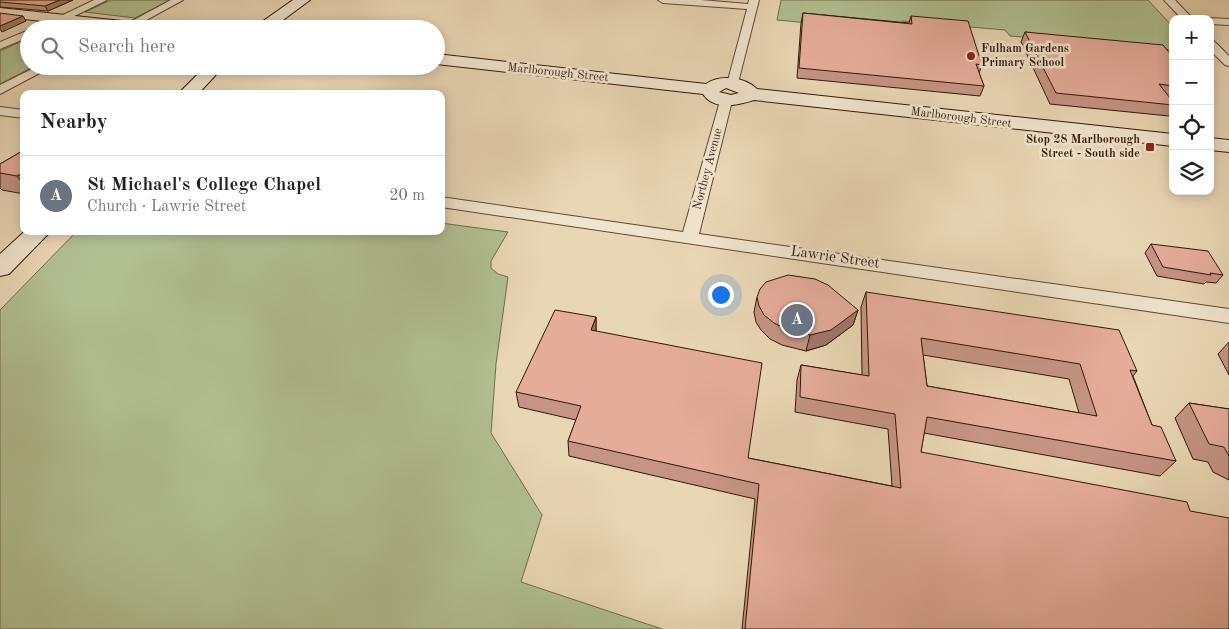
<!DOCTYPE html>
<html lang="en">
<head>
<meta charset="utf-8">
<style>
  :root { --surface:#fff; --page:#f2f2f2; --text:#222; --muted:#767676; --line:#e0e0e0; --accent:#ea580c }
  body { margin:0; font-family:"Old Standard TT",serif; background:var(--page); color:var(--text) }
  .controls { position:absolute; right:15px; top:15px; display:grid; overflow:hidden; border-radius:10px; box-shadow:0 2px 12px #0003 }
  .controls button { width:45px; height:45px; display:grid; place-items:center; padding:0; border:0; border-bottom:1px solid var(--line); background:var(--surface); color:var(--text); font:25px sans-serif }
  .you { position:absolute; left:720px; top:294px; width:18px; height:18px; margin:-12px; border:4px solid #fff; border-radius:50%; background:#1a73e8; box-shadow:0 0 0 8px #1a73e833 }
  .badge { display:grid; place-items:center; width:32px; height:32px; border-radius:50%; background:var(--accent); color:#fff; font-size:16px; font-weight:700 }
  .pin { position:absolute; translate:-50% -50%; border:2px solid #fff; box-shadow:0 1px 5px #0006 }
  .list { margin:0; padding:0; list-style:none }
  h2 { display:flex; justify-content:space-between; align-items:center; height:65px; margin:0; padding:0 20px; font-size:21px }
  h2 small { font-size:16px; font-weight:400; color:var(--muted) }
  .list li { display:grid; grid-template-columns:32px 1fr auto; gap:15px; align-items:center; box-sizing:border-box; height:80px; padding:0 20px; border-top:1px solid var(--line) }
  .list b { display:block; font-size:19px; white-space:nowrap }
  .list p { margin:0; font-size:16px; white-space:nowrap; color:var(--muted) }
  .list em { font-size:16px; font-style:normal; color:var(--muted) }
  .icon { flex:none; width:28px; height:28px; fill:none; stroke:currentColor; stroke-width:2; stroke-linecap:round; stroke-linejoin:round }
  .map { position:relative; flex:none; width:1229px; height:629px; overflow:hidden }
  .search { position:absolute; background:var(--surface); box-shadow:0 2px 12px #0003; left:20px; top:20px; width:425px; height:55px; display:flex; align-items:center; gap:12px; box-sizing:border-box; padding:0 18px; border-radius:28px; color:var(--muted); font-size:19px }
  .panel { position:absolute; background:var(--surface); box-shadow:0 2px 12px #0003; left:20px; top:90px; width:425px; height:145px; border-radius:10px }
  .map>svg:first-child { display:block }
</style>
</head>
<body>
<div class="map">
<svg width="1229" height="629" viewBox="0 0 1229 629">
  <rect width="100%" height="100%" fill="#e9d6b4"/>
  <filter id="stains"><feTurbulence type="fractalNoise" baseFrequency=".004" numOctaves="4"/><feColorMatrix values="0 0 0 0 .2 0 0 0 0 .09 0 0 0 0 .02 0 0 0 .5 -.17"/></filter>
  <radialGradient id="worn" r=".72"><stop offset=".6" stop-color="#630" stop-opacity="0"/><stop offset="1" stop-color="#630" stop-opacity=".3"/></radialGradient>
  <path fill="#b1bf91" stroke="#726c4c" d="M111 0H170L135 18 85 12Z
    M781 0H1148L1173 27V50L1010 36 1005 30 902 21 904 32 777 20Z
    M29 38V66H35L0 84V51Z
    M441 223 508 232 491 261V268L498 274 508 277 496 364 491 433 542 515 521 582 662 629H0V310L77 231H441Z"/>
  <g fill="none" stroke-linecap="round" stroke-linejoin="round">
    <g stroke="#604832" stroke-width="2">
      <path id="street" d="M94 0H107L48 29H34Z
        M171 0H183L130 29H117Z
        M658 0H701L748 4 749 0H759L737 87H729L727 84 747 9 663 3Z
        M1164 0H1175L1193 19H1182Z
        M1210 18 1229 19V25L1210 24V19H1207Z
        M29 30V37L0 49V42Z
        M1210 40 1214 41 1229 56V66L1225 65 1210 50Z
        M38 66H53L0 94V85Z
        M726 97 732 101 699 234 1229 309V323L441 207V197L683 232 720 101Z
        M0 107 24 110V118L0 115Z"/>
    </g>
    <g stroke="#331806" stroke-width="2">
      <path id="secondary" d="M293 0H310L271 29H252Z
        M0 8 150 24 155 26 158 29H107L0 16Z
        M436 54 706 84C720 74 745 77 757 89L1173 134V146L754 100C738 105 714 111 703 94L436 64ZM726 88 739 93 731 95 719 92Z
        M206 66H224L198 94H178Z
        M1210 138 1229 140V152L1210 150Z
        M25 231H51L9 274 0 276V254Z"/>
    </g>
    <use href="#street" fill="#f1e4ce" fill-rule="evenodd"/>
    <use href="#secondary" fill="#f1e4ce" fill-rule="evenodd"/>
  </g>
  <path fill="#c59484" stroke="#331806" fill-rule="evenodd" d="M0 0H73L48 11 0 7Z
    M803 13 909 23 911 16 982 65 979 73 984 86 980 96 797 78 801 23Z
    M1025 32 1173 57V97L1169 96 1173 102V110L1169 116 1050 104 1021 42Z
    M80 66H177L169 71 141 68 132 74 81 67Z
    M24 150V194L2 190 0 188V164Z
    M1151 244 1223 275 1216 283 1206 282 1204 284 1157 276 1145 253Z
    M866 292 1137 371 1133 376 1152 425 1176 461 1160 476 924 433 921 452 1229 629H742L755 499 569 456 568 441 576 420 519 407 516 392 596 317V331L748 458 892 486 888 429 795 412 797 380 801 365 862 375 861 307ZM923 355 1069 379 1079 413 927 386Z
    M757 297 858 310 853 325 826 345 806 351 782 345 770 339 761 330 756 322 754 312Z
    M1229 342V375L1218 354Z
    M1189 403 1229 409V480L1213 472 1208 462 1193 459 1175 418Z"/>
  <path fill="#a0786c" stroke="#331806" d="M60 0H73L48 11 45 6Z
    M23 16 26 21 2 32 0 29V26Z
    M128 66H140L141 68 132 74Z
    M166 66H177L169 71Z
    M24 172V185L17 176Z
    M858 310 853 325 826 345 806 351 810 335Z
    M596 317V333L591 330Z"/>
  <path fill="#e5ac9a" stroke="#331806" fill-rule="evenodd" d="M0 0H60L45 6 0 2Z
    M0 13 23 16 0 26Z
    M803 13 912 24 911 16 968 21 982 65 976 64 984 86 799 68Z
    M1025 32 1163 45 1173 57V86L1159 84 1173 102V105L1056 93Z
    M24 150V172L17 176 0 173V164Z
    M1151 244 1208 251 1223 275 1210 273 1211 275 1163 267Z
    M788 275 815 279 828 285 858 310 831 330 810 335 786 329 774 323 764 315 759 306 757 297 760 289 766 282Z
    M866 292 1119 330 1137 371 1130 370 1152 425 1161 427 1176 461 927 417 921 452 1187 502 1190 511 1229 518V629H745L759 484 568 441 581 406 516 392 555 310 596 317 591 330 762 363 748 458 901 488 895 414 800 397 801 365 869 376ZM921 338 1080 364 1097 416 927 386Z
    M1189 403 1229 409V456L1224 447 1209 444Z"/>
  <g fill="#8f2418" stroke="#f1e4ce" stroke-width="2">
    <circle cx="971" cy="56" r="5"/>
    <rect x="1145" y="142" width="10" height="10" rx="2.5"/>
  </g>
  <g text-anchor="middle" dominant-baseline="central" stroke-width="5" stroke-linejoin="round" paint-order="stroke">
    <g font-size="12" font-weight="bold" fill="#331806" stroke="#f1e4ce" text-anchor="start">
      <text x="981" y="49">Fulham Gardens<tspan x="981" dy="14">Primary School</tspan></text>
      <text x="1140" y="140" text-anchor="end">Stop 28 Marlborough<tspan x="1140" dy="14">Street - South side</tspan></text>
    </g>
    <g font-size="12" fill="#331806" stroke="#f1e4ce">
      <text transform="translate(558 73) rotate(6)">Marlborough Street</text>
      <text transform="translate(961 118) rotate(7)">Marlborough Street</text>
      <text transform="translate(708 169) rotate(-75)">Northey Avenue</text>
    </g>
    <g font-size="15" fill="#331806" stroke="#f1e4ce">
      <text transform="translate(835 258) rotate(8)">Lawrie Street</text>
    </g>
  </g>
  <rect width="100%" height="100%" filter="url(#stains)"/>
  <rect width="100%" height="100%" fill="url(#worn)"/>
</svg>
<div class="controls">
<button>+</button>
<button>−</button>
<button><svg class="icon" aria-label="locate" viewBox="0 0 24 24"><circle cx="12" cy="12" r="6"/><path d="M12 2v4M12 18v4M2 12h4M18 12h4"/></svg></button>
<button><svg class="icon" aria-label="layers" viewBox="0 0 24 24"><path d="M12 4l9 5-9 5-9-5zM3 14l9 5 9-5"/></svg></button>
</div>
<div class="you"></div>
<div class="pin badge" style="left:797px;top:320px;background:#6b7280">A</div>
<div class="search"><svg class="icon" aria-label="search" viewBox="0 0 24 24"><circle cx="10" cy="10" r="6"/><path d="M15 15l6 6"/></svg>Search here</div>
<section class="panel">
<h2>Nearby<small></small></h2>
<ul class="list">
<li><span class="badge" style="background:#6b7280">A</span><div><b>St Michael's College Chapel</b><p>Church · Lawrie Street</p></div><em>20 m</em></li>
</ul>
</section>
</div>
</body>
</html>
